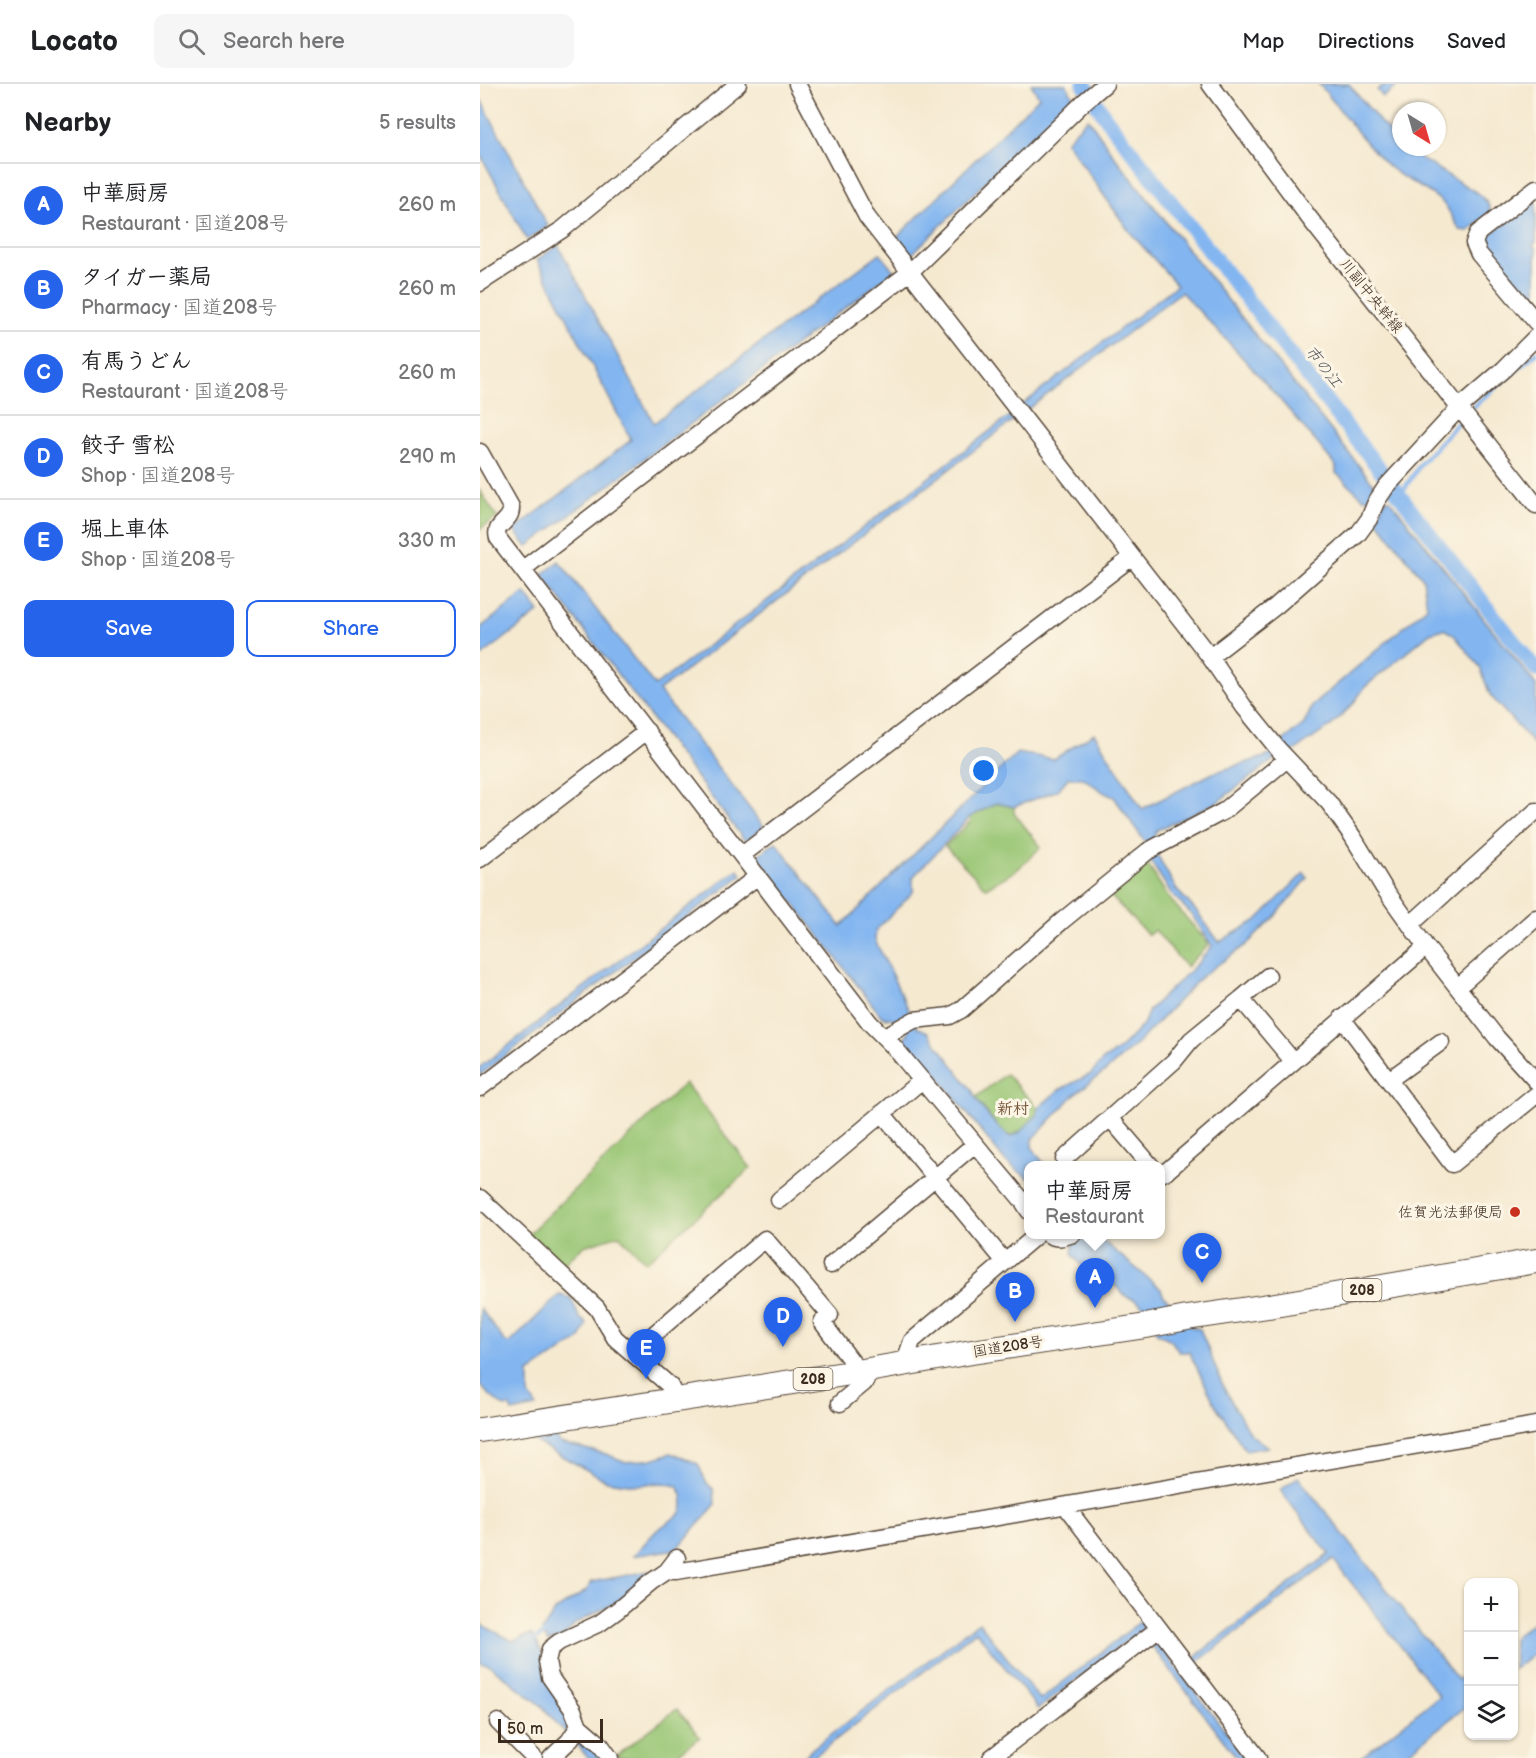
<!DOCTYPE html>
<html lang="en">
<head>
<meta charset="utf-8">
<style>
  :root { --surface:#fff; --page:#f6f6f6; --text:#202124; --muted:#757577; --line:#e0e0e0; --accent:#2563eb }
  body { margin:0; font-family:"Balsamiq Sans","Klee One",sans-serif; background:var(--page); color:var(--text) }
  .controls { position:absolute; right:18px; bottom:18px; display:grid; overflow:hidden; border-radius:12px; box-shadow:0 2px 4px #0004 }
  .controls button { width:54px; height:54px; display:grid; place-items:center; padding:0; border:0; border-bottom:2px solid var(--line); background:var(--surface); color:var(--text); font:30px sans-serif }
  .compass { position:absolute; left:912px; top:18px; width:54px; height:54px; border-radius:50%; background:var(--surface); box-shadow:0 2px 4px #0004; rotate:143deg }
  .scale { position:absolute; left:18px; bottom:15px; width:105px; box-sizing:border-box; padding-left:6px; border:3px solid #3b2a1e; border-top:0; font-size:16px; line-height:21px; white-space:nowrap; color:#3b2a1e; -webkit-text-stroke:4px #fcf5e5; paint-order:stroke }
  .you { position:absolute; left:504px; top:687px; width:21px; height:21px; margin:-15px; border:4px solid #fff; border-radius:50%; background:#1a73e8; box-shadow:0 0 0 9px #1a73e833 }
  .badge { display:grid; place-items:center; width:39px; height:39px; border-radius:50%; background:var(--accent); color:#fff; font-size:20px; font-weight:700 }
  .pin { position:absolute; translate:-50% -50px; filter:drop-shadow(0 2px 3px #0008) }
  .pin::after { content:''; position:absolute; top:32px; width:21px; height:18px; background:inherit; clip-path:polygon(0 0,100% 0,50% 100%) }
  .popup { position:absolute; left:544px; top:1077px; width:141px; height:78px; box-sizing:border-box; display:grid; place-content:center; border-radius:12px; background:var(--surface); filter:drop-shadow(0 2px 4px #0005); font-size:20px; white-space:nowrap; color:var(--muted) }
  .popup b { font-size:22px; color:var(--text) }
  .popup::after { content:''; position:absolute; left:50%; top:100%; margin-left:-12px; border:12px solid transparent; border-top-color:var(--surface) }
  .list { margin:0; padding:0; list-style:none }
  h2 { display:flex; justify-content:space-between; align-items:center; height:78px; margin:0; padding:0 24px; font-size:26px }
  h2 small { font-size:20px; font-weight:400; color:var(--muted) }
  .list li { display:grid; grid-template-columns:39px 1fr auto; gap:18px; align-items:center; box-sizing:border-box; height:84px; padding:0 24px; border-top:2px solid var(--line) }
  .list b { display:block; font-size:22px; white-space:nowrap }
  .list p { margin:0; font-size:20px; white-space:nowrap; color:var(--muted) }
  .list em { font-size:20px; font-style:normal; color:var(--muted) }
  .actions { display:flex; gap:12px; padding:18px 24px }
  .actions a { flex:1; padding:14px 0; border:2px solid var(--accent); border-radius:12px; text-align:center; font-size:21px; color:var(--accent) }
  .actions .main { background:var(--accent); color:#fff }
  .icon { flex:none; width:33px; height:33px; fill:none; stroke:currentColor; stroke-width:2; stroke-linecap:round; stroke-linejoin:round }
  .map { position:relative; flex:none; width:1056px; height:1674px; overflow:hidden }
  header { display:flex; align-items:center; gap:36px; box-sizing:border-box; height:84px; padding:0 30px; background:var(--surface); border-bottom:2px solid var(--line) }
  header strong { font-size:28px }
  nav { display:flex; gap:33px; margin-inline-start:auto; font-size:21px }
  .search { width:420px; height:54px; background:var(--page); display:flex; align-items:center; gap:15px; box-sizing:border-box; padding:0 21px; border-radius:12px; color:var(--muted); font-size:22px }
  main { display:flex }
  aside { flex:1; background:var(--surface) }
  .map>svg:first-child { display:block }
</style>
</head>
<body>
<header>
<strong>Locato</strong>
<div class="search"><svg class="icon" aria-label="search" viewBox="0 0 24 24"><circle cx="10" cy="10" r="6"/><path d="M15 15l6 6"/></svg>Search here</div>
<nav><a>Map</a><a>Directions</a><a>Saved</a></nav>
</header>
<main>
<aside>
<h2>Nearby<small>5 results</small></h2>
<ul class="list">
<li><span class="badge">A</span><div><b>中華厨房</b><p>Restaurant · 国道208号</p></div><em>260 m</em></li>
<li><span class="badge">B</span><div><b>タイガー薬局</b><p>Pharmacy · 国道208号</p></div><em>260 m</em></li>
<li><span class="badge">C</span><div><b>有馬うどん</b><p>Restaurant · 国道208号</p></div><em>260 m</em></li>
<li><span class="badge">D</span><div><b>餃子 雪松</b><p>Shop · 国道208号</p></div><em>290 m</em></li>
<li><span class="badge">E</span><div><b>堀上車体</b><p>Shop · 国道208号</p></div><em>330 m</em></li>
</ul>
<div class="actions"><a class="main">Save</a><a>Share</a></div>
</aside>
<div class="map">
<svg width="1056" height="1674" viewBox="0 0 1056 1674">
  <rect width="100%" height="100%" fill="#fcf5e5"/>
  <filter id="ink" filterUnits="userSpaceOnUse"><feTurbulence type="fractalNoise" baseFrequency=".0167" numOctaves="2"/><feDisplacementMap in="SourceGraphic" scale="12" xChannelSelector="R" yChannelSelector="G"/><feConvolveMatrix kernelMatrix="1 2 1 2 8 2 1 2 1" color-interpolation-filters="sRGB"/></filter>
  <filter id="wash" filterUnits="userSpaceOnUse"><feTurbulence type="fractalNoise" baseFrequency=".008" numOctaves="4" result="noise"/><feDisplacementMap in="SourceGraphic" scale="24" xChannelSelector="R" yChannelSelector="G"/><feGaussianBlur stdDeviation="1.35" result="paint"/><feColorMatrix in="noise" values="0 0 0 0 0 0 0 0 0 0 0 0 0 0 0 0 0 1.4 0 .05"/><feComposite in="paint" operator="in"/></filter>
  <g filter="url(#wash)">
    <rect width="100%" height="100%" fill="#f5e9d0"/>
    <path fill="#99c674" stroke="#6a7849" stroke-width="1.5" d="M0 407 17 433 0 445Z
      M516 719 534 723V729L561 763 537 786 506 804 465 762 491 737 490 733Z
      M664 775 688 813 729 860 706 883 675 846 668 851 625 806Z
      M526 990 558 1024C556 1037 542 1047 531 1053L523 1049 495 1014Z
      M205 999 271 1084 166 1178 139 1151 104 1162 81 1183 45 1153Z
      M197 1625 220 1653 192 1674H139L137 1671Z"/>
    <path fill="#83b6f0" stroke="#5f7087" stroke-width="1.5" d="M551 0H586L593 12 430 172 415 155 559 13Z
      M839 0H869L900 38 921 59V63H925L931 69 996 108 1007 118 1011 128 989 147 980 146C974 137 969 125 962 118 946 103 924 97 908 82 882 57 862 27 839 0Z
      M906 0H920L903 13 897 6Z
      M0 14 68 142 47 156 0 70Z
      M608 34 634 72 895 402V406L890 414H883L856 389V382C807 322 755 264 701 208L547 326 542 321 697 201 649 147 586 57Z
      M1056 115V158L1053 161 1056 165V223L1004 155Z
      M78 161 174 339 400 169 414 187 47 463 34 446 151 356 57 176Z
      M531 331 535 335 179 607 284 743 265 757 62 491 79 477 175 602Z
      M907 415 911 417 1056 601V663L1010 611 1000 583 974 551 964 545 950 549 885 603 873 620 851 642 811 669 799 660 824 640 833 621 947 523 943 495 897 436 903 419Z
      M45 509 59 528 0 573V544Z
      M614 649 662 725 733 689 794 670 795 675 736 719 677 746 672 758 667 761 634 713 625 709 603 694H588L578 706 534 723 516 719 490 733 433 793V808L396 846 395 856 437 943 448 948 492 1006C498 1021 517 1045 531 1053L539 1049 557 1031 558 1024 579 1006 611 990 623 976 640 965 663 941 669 926 718 879 732 862 712 831 691 809 669 775 677 770 696 805 718 829 739 858 776 837 824 789 828 794 791 837 766 861 722 892 658 959 628 985 595 1010 553 1055 552 1063 565 1081 549 1082V1095L524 1076 445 976 432 971 421 958 429 948 421 936 402 933 277 772 296 758 361 842 537 669 574 675Z
      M258 785 262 791 0 991V983Z
      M590 1151H616L681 1205C683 1215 690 1217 697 1223 703 1228 708 1237 712 1243L720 1245 743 1302 770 1350 788 1363 766 1367 736 1322 709 1268H699L691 1256 677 1249 667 1226 656 1216 647 1213 625 1192 601 1181 592 1170 593 1160Z
      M79 1211 91 1214 99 1233 107 1240 100 1255 49 1289V1311L57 1323 32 1328 29 1322 24 1323 7 1309 0 1300V1224L25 1258 30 1259Z
      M72 1348 80 1359 126 1370 146 1378 172 1375 191 1369 203 1373 218 1380 226 1398 234 1406 235 1421 197 1465 153 1472 176 1447 201 1429 203 1422 202 1410 197 1402 183 1399 156 1401 127 1397 43 1351Z
      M818 1393 978 1596 988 1588V1621L921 1674H880L959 1612 853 1475 715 1580 712 1575 849 1470 800 1406Z
      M169 1487 162 1498 139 1517 96 1539 84 1552 68 1558 62 1547 76 1526 106 1507 112 1498Z
      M1056 1536V1568L1034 1585V1553Z
      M0 1537 2 1541 33 1557 51 1550 58 1560 89 1629 91 1641 86 1650 61 1621 9 1581 0 1579Z
      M661 1537 665 1543 558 1625 496 1547 332 1674H323L333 1664 499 1538 560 1616Z
      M676 1557 766 1674H757L671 1561Z
      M101 1650 123 1674H108L94 1657Z"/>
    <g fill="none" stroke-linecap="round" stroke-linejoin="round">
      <path stroke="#83b6f0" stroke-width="4.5" d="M994 322 1056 269
        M925 404 941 379 978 339
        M51 1558 67 1548"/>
      <path stroke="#83b6f0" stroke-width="15" d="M604 0 625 33 1056 586"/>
    </g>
  </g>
  <g filter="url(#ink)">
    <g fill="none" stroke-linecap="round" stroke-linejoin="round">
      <g stroke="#574739" stroke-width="19">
        <path id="minor" d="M317 0 387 133 730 573 764 623 798 665 849 719 873 753 904 804 946 863 1017 954 1056 997
          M730 0 830 135 1056 421
          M1056 104 998 149 994 159 999 170 1056 238
          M0 199 83 145 258 0
          M0 368 31 423C32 439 13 439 18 454L390 939 414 963 542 1116 549 1127
          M43 485 430 188 605 17 625 0
          M730 573 796 522 878 450 889 435 896 418 906 403 980 323 1024 285 1056 253
          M262 771 652 473
          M0 775 167 647
          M930 841 1056 727
          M978 903 1056 834
          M761 915 788 892
          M862 934 972 1080 1056 1011
          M405 952 434 936 470 932 481 926 582 837 668 767 744 727 807 675
          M909 996 961 958
          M0 1004 278 792
          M402 1029 525 1178
          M584 1075 630 1034
          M671 1082 630 1034 694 977 711 956 761 915 813 977
          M681 1090 688 1086 946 863
          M0 1114 117 1224 135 1254 190 1302 197 1316
          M299 1116 442 996
          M568 1150C577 1156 584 1153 593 1150
          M351 1181 495 1060
          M152 1269 285 1155 350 1231 342 1238 372 1278 371 1289
          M424 1280 432 1257 558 1150
          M360 1319 384 1299 392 1285
          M588 1421 590 1428 778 1674
          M187 1487 196 1488 1056 1341
          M18 1638 54 1674
          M71 1674 89 1657 99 1642
          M130 1674 120 1660 99 1642 93 1626 70 1593 67 1577 70 1565 79 1558 120 1539 139 1525 171 1498 187 1487 197 1474
          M511 1674 678 1545"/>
      </g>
      <g stroke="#574739" stroke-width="26">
        <path id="highway" d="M0 1346 371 1289 492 1268 666 1242 707 1234 795 1221 1056 1177"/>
      </g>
      <use href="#minor" stroke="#fff" stroke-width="16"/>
      <use href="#highway" stroke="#fff" stroke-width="24"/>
    </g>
  </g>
  <circle fill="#c8321e" stroke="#fcf5e5" stroke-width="2" cx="1035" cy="1128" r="6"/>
  <g text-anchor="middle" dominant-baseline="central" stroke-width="6" stroke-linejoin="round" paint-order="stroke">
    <g fill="#fcf5e5" stroke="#75675a" stroke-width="1.5">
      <rect x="862.5" y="1195" width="39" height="22" rx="4.5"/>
      <rect x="313.5" y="1284" width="39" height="22" rx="4.5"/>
    </g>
    <g font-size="14" font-weight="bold" fill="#3b2a1e">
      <text x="882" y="1206">208</text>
      <text x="333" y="1295">208</text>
    </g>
    <g font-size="15" fill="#3b2a1e" stroke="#fcf5e5">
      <text transform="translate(891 212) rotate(51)">川副中央幹線</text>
      <text transform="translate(528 1263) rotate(-9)">国道208号</text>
    </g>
    <g font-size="15" fill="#3b2a1e" stroke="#fcf5e5" text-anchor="end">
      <text x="1023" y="1128">佐賀光法郵便局</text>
    </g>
    <g font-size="16" font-style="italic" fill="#51545d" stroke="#fcf5e5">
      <text transform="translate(843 283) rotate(52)">市の江</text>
    </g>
    <g font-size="16" font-weight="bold" fill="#735335" stroke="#fcf5e5">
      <text x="533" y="1025">新村</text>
    </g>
  </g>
</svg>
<div class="controls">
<button>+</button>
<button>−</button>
<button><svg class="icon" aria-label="layers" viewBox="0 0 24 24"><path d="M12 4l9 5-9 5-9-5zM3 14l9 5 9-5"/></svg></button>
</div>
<svg class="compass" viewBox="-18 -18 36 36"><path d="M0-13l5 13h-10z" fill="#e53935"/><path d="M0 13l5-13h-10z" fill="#757577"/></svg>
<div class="scale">50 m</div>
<div class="you"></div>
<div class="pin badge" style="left:615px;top:1224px">A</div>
<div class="popup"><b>中華厨房</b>Restaurant</div>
<div class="pin badge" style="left:535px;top:1238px">B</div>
<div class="pin badge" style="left:722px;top:1199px">C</div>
<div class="pin badge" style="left:303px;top:1263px">D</div>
<div class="pin badge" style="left:166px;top:1295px">E</div>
</div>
</main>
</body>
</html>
